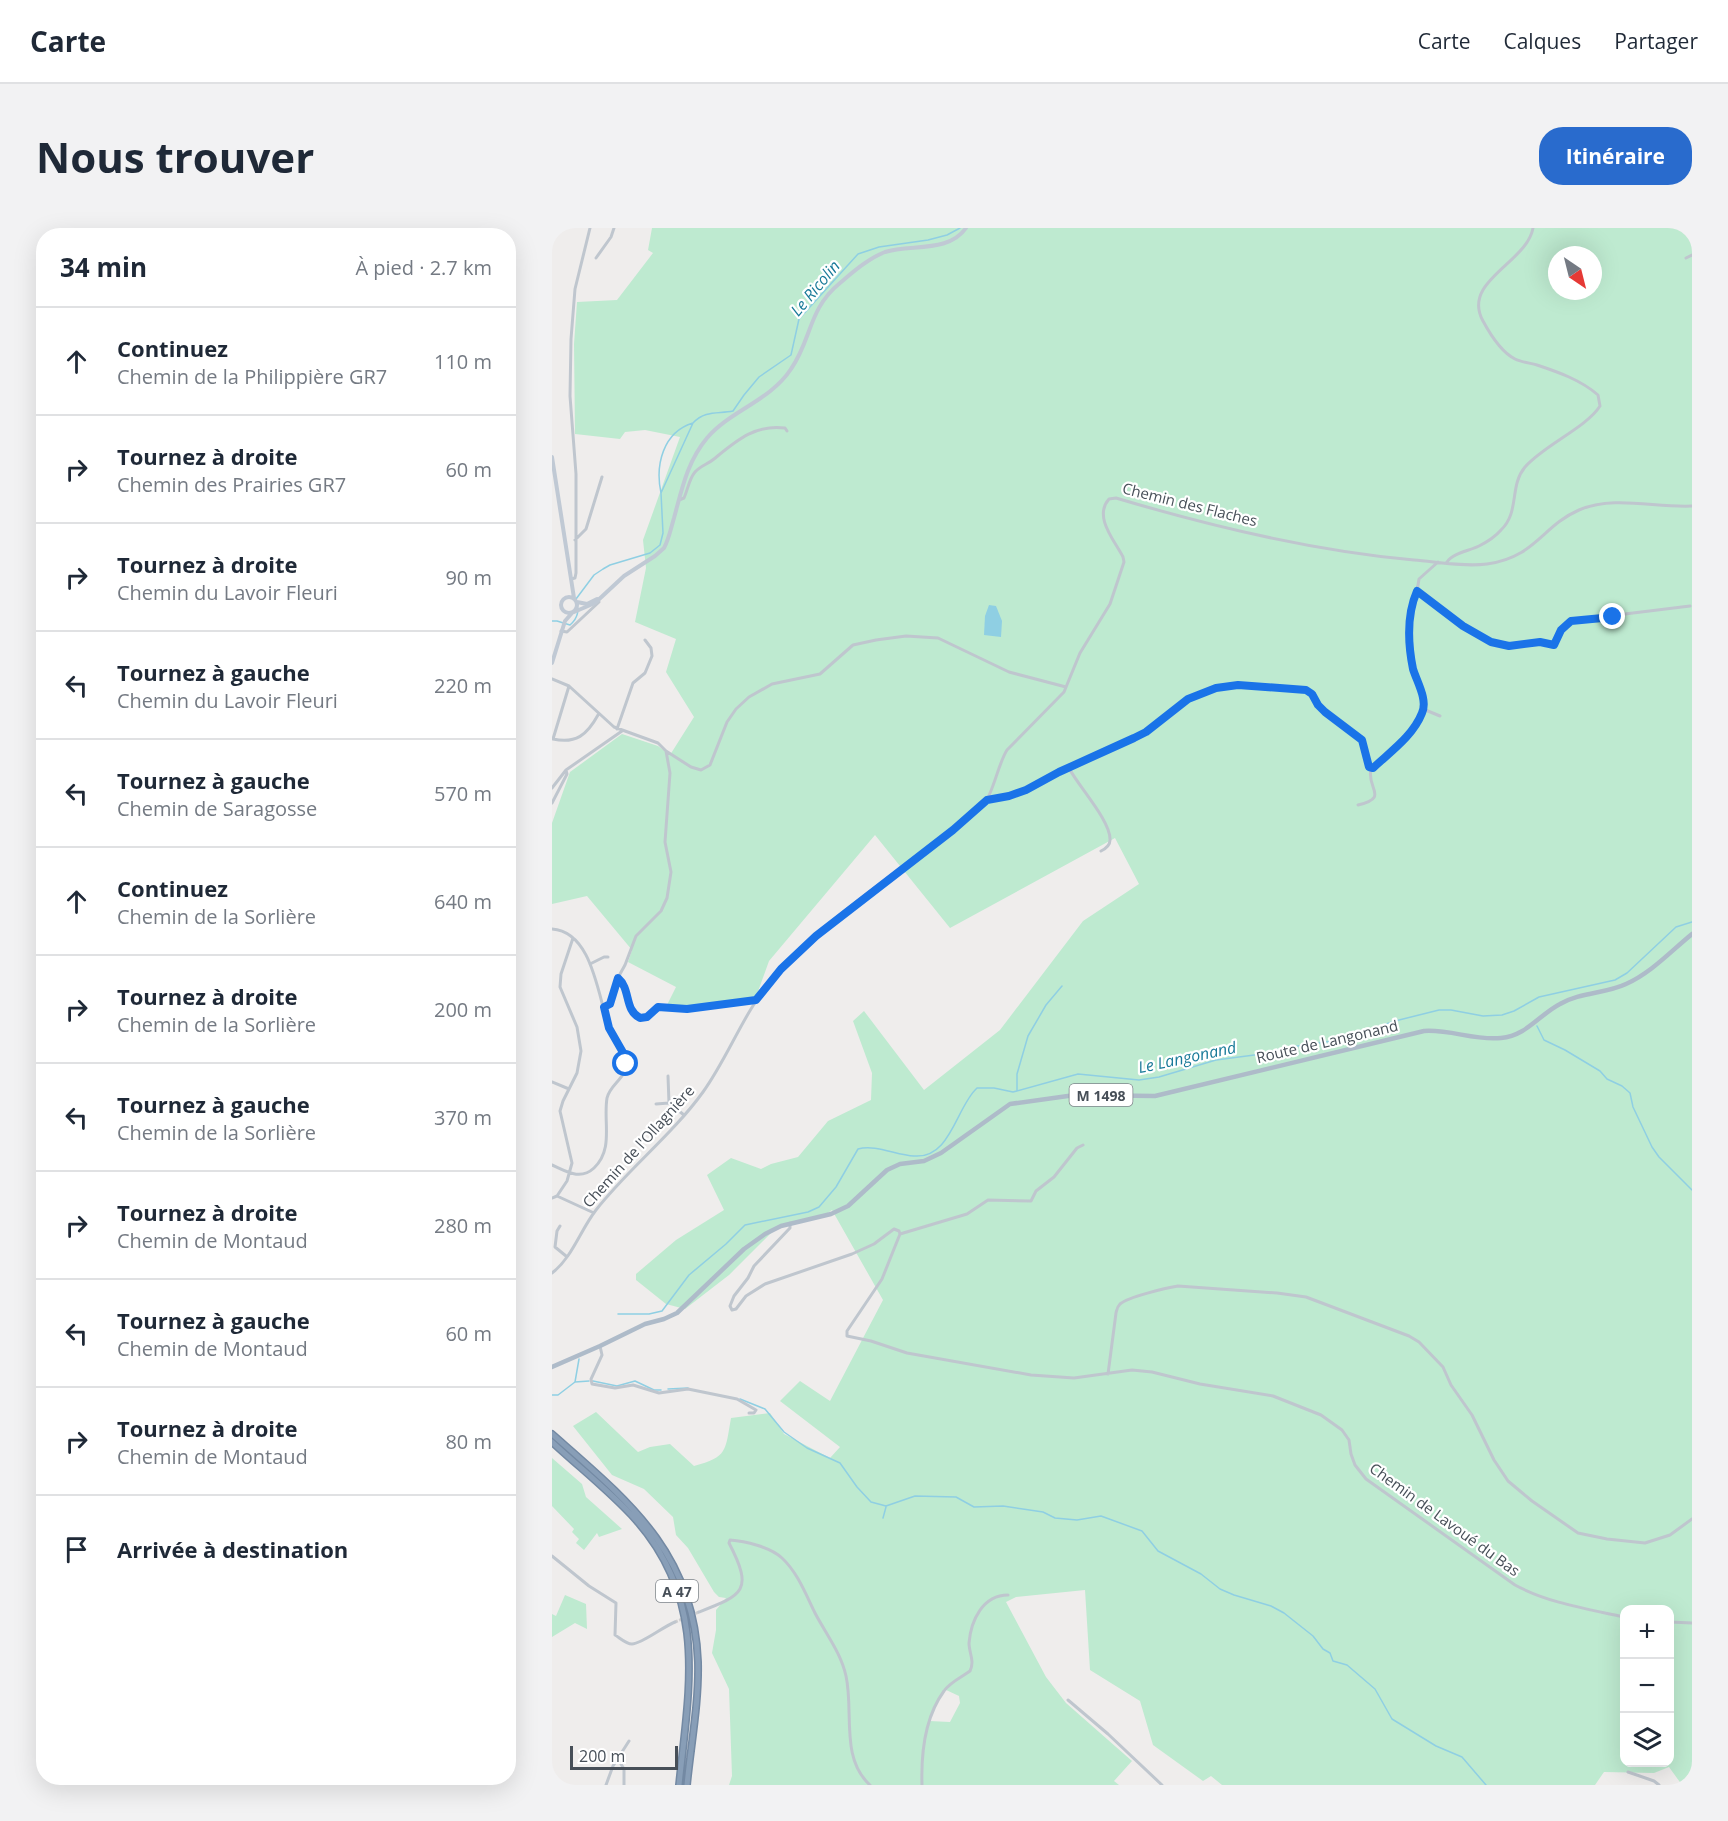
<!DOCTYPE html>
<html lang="fr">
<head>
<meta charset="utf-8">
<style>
  :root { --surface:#fff; --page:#f2f2f3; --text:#1f2937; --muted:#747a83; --line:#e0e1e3; --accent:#296bcd }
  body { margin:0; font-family:"Open Sans",sans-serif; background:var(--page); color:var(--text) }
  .controls { position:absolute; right:18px; bottom:18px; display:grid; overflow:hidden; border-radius:12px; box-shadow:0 6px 24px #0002 }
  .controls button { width:54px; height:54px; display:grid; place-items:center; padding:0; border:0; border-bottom:2px solid var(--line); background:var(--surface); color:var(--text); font:30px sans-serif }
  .compass { position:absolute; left:996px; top:18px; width:54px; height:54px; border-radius:50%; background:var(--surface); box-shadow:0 6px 24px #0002; rotate:145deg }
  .scale { position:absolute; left:18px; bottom:15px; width:108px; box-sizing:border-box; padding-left:6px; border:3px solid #474f58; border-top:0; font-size:16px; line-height:21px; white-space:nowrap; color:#474f58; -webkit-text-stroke:4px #fff; paint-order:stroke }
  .stop { position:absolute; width:18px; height:18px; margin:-14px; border:4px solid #1a73e8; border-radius:50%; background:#fff }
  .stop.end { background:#1a73e8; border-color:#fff; box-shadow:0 2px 6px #0008 }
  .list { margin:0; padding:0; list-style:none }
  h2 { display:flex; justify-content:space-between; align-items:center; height:78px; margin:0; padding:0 24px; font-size:26px }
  h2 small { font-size:20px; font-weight:400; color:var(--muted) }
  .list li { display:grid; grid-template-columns:39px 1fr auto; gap:18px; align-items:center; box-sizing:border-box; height:108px; padding:0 24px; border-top:2px solid var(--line) }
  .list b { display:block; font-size:22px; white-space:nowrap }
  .list p { margin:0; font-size:20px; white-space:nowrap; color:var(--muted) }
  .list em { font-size:20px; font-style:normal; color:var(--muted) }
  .icon { flex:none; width:33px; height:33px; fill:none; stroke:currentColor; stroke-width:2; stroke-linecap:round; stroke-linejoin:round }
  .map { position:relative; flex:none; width:1140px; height:1557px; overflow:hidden; border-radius:24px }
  header { display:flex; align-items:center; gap:36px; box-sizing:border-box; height:84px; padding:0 30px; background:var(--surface); border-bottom:2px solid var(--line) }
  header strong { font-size:28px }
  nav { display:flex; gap:33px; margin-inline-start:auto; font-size:21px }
  .intro { display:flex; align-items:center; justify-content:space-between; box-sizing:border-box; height:144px; padding:0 36px }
  h1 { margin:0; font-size:42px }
  .button { padding:15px 27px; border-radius:24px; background:var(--accent); color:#fff; font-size:21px; font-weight:700 }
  main { display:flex; gap:36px; padding:0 36px }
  aside { flex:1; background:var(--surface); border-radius:24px; box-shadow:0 6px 24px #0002 }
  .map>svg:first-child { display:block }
</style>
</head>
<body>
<header>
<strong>Carte</strong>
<nav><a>Carte</a><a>Calques</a><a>Partager</a></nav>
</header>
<div class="intro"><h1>Nous trouver</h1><a class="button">Itinéraire</a></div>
<main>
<aside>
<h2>34 min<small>À pied · 2.7 km</small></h2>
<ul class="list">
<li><svg class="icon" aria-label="ahead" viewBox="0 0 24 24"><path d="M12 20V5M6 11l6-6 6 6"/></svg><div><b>Continuez</b><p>Chemin de la Philippière GR7</p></div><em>110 m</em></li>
<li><svg class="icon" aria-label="right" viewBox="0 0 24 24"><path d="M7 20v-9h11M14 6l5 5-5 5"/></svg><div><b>Tournez à droite</b><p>Chemin des Prairies GR7</p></div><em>60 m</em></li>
<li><svg class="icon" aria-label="right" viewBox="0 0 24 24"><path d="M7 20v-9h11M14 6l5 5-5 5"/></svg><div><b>Tournez à droite</b><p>Chemin du Lavoir Fleuri</p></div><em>90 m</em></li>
<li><svg class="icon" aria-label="left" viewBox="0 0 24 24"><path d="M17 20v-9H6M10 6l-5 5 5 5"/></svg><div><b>Tournez à gauche</b><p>Chemin du Lavoir Fleuri</p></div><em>220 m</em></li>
<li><svg class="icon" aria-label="left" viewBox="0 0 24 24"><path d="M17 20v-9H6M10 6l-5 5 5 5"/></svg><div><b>Tournez à gauche</b><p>Chemin de Saragosse</p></div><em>570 m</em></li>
<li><svg class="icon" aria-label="ahead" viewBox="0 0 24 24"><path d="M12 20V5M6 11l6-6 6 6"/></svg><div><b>Continuez</b><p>Chemin de la Sorlière</p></div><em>640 m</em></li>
<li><svg class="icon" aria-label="right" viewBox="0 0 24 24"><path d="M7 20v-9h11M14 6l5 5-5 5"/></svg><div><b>Tournez à droite</b><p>Chemin de la Sorlière</p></div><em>200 m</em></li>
<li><svg class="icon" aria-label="left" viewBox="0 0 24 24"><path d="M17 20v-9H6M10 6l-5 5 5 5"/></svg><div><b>Tournez à gauche</b><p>Chemin de la Sorlière</p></div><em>370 m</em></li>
<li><svg class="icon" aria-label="right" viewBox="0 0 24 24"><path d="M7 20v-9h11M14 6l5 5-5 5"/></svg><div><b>Tournez à droite</b><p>Chemin de Montaud</p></div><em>280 m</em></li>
<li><svg class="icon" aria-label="left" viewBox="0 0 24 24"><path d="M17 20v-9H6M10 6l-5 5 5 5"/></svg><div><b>Tournez à gauche</b><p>Chemin de Montaud</p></div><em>60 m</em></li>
<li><svg class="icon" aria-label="right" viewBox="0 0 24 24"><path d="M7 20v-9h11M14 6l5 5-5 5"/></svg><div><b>Tournez à droite</b><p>Chemin de Montaud</p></div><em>80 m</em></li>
<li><svg class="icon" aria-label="arrive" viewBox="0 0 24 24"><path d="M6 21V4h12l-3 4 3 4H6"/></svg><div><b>Arrivée à destination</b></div></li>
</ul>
</aside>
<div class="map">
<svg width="1140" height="1557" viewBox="0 0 1140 1557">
  <rect width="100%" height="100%" fill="#efedec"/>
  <path fill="#beead0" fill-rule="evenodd" d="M100 0H1140V1557H1130L1117 1539 1102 1545 1052 1544 1043 1557H670L659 1548 651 1553 601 1517 588 1473 538 1442 533 1362 464 1369 454 1374 494 1449 514 1475 580 1533 562 1553 567 1557H177L180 1548 177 1461 160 1425 164 1402V1382L174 1370 167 1369 162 1364 136 1320 124 1307 121 1289 92 1261 60 1247 21 1198 44 1184 86 1224 98 1219 118 1216 142 1238C176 1229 173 1223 179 1190L218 1185 232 1206 278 1230 288 1219 228 1173 248 1153 278 1173 331 1072 280 982 273 987 223 1001 177 1047 133 1081 114 1076 84 1052V1046L124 1012 172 982 155 947 179 930 209 941 219 936 246 929 276 893 319 872 320 845 301 793 312 783 372 862 448 802 531 693 587 656 563 610 398 700 323 607 217 733 204 769 135 780 115 777 124 759 76 734 80 722 35 668 0 676V595L18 544 70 506 106 518 118 527 142 489 114 444 124 411 83 394 94 340 91 312 128 209 93 202 73 204 68 211 23 206 22 116 25 74 65 72 101 25 96 22ZM1005 27H1041V63H1005ZM1072 1382H1118V1534H1072ZM392 1461 407 1468 408 1475 398 1494 377 1493Z
    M0 1230 30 1256 34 1269 70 1301 47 1309 45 1305 32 1322 24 1315 27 1311 20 1304 22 1301 0 1278Z
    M13 1367 34 1376 35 1401 23 1395 0 1409V1386L4 1388Z"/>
  <path fill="#8fcfe3" d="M437 377 444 378 450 393 449 409 432 407 433 388Z"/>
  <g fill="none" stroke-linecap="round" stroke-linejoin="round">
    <path stroke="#8fcfe3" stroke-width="1.5" d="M109 265C103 237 111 204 141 195
      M0 393H5L18 397C27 389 27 382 24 371L42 347 51 341 58 337 98 325 108 317 111 305 109 265 141 195C153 182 166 186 181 183L192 167 207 149 239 127 247 91 306 26 327 19 376 12 395 7 408 0
      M985 798 992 812 1013 822 1048 843 1055 851 1070 858 1078 865 1081 879 1100 919 1107 929 1140 962
      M465 863V846L476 808 494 777 510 758
      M66 1086H97L110 1083 137 1047 174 1016 193 997 256 984 267 979 284 959 306 921C323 916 344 927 362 928 399 931 404 879 425 860H442L461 864 526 846 587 852 607 849 664 832 710 826 732 820 787 812 843 793 887 782H899L931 788 950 787 962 783 987 769 1063 752 1075 745 1124 699 1140 694
      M41 1153 65 1158 83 1153 102 1162H109
      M23 1154 37 1153
      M116 1161 136 1160
      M0 1167H6L23 1154 27 1131
      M188 1171 213 1181 232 1204 255 1220 288 1235 305 1259 319 1274 334 1278 363 1268 404 1269 422 1279 451 1278 491 1284 503 1290 525 1292 549 1288 590 1303 606 1323 649 1346 668 1361 682 1367 719 1378 732 1385 761 1408 771 1421 778 1425 781 1433 795 1437 823 1461 840 1491 884 1518 910 1529 934 1557
      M331 1290 334 1279"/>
    <path stroke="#cdcdce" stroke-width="3" stroke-dasharray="3 1.5" stroke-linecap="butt" d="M123 1394 147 1384"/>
    <g stroke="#7389a3" stroke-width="8">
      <path id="highway" d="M0 1206C75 1272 142 1324 146 1434 147 1475 139 1516 135 1557
        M0 1214C28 1240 59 1264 84 1292 156 1374 137 1459 127 1557"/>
    </g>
    <path stroke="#bfc6ce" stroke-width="3" d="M44 30 59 9 62 0
      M1134 30 1140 27
      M127 272 132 270C136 261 137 251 143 244 148 238 156 236 162 231 184 213 203 196 233 200L235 203
      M23 312 34 301 50 249
      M895 334C901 325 917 323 927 318 935 314 943 309 949 302 968 284 957 258 973 239 992 217 1034 200 1048 178L1046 167C1029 152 1006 144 985 137 978 135 969 134 963 131 949 124 938 106 931 93 909 53 975 35 981 0
      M19 351 23 350 24 345V246L18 168 19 111 23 61 38 0
      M866 363 911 398 939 414 957 419 988 414 1002 417 1011 399 1024 392 1138 378
      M9 403 15 404 47 374
      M0 451 17 458 62 499 106 515 114 523 139 539 149 542 158 537 175 494 184 481 197 469 220 456 268 446 301 417 324 412 354 408 386 410 457 444 514 459
      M17 458 1 511C24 516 35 507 46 487
      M871 481 888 488
      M65 501 81 455 93 445 100 428 99 420 93 412
      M517 540C526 558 559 593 558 612 558 618 553 621 549 623
      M0 560 14 542 70 503
      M435 571 457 568 474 562 507 544 582 510 594 504 636 471 664 460 695 457 741 460 757 463 768 480 810 512 817 539 820 541 848 516 865 495 871 481 869 463 862 441 858 412 859 382 865 363 867 351 886 334
      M0 575 15 546 14 542
      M806 577C838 569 814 561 819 541
      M0 701C42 704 46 772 58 802 63 812 73 823 74 835 75 850 58 856 55 870 51 894 62 921 42 940 28 953 14 943 0 937
      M38 736 52 729H56
      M66 750C79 761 72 782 89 790L95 789 106 779 135 781 204 772
      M52 779 58 776 63 755 73 737 84 708 109 683 115 670 119 644 113 614 118 545 114 523
      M116 848 117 875
      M0 854 17 861
      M104 876 117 875 132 887
      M5 968 15 953 20 935 8 883 11 873 25 845 29 823 25 799 8 759 9 746 21 710
      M0 970 5 968 42 985
      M238 995V1000L202 1038 196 1050 182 1068 178 1078 180 1082 184 1081 194 1068 213 1056 300 1026 322 1016 342 1001 347 1003 348 1006
      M8 998 5 1003 3 1019 14 1028
      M348 1006 330 1051 295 1103V1108L319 1113 355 1125 479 1147 522 1150 580 1142 600 1144 648 1156 721 1168 769 1187 790 1202 797 1212 799 1226 803 1237 814 1251 963 1357C996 1375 1036 1381 1072 1389
      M348 1006 415 986 436 972 479 973 484 963 502 949 525 920 531 917
      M0 1045C20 1030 29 1001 44 982 77 940 120 907 151 864 177 828 192 783 222 749 265 699 323 660 375 621 394 606 415 593 432 576 441 566 446 536 455 522L512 464 528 425 558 376 572 334 571 329C563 313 541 289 557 271L564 270C661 299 762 323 862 332 886 334 912 339 935 336 984 329 990 298 1027 282 1062 267 1103 280 1140 278
      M48 1118 50 1127 39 1151 40 1156 63 1160 81 1157 107 1165 136 1161 185 1171 204 1182 202 1185H197
      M556 1146 564 1085C565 1081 565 1079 568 1076 576 1069 614 1060 626 1058L725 1065 754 1069 857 1108 867 1114 891 1139 899 1157 920 1187 942 1232 956 1253 980 1273 1026 1305 1055 1311 1093 1315 1118 1307 1140 1291
      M0 1328 37 1358 64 1375 63 1407C68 1410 74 1416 80 1416 90 1416 112 1398 123 1394
      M147 1384C191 1367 202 1363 177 1315L178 1312C193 1313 218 1319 230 1330 246 1345 254 1367 263 1385 274 1406 289 1425 294 1448 302 1484 288 1530 318 1557
      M1118 1394 1140 1395
      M516 1472 556 1506 610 1557
      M66 1531 72 1541V1557
      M1076 1544 1102 1553 1107 1557
      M54 1557 61 1538 77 1513
      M370 1557C369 1526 373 1489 392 1463 398 1454 410 1449 418 1443 423 1433 417 1425 417 1415 419 1392 431 1367 456 1367"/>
    <path stroke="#c0c9d4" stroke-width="4" d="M0 229 22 370
      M9 377a8 8 0 1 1 16 0a8 8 0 1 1-16 0Z
      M25 374 35 376 45 371
      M22 384 43 375 72 348 103 328 112 320C117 311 119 300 122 290 130 261 135 234 155 210 179 182 218 173 239 141 260 111 256 81 288 55 301 44 317 30 333 24 359 16 397 25 414 0
      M0 435 13 393 20 385"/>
    <path stroke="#aebbc9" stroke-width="4.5" d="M0 1139 48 1118 93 1096 112 1091 125 1085 192 1021 213 1006 229 998 279 986 296 978 335 942 348 936 372 933 389 925 458 876 523 867 603 868 872 803C898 801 923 813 949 810 974 808 987 787 1008 776 1028 764 1053 766 1074 756 1099 745 1119 723 1140 706"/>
    <use href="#highway" stroke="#889eb7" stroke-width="5"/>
  </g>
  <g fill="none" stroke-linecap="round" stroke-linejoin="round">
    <path stroke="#1a73e8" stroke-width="8" d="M74 836 73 828 57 800 52 779 58 776 66 750C79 761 72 782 88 790L95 789 106 779 135 781 204 772 229 741 264 708 401 602 435 572 457 568 474 562 507 544 582 510 594 504 636 471 664 460 686 457 754 462 760 466 766 477 773 484 810 512 817 539 821 540C838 524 861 508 870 485 876 472 865 454 861 441 856 416 855 386 865 363L911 398 939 414 957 418 988 414 1002 417 1009 402 1019 393 1061 389"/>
  </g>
  <g text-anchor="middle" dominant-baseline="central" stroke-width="4.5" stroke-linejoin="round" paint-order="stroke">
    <g fill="#fff" stroke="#7e848a" stroke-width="1.5">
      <rect x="517.5" y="856" width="63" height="22" rx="4.5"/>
      <rect x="104" y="1352" width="42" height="22" rx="4.5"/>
    </g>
    <g font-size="14" font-weight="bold" fill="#474f58">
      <text x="549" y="867">M 1498</text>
      <text x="125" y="1363">A 47</text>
    </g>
    <g font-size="15" fill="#474f58" stroke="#fff">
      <text transform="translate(638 276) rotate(14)">Chemin des Flaches</text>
      <text transform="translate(775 813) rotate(-13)">Route de Langonand</text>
      <text transform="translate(86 918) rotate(-48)">Chemin de l'Ollagnière</text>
      <text transform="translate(893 1291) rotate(36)">Chemin de Lavoué du Bas</text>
    </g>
    <g font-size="16" font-style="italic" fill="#197a99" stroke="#fff">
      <text transform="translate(263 60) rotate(-50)">Le Ricolin</text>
      <text transform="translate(635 829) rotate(-12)">Le Langonand</text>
    </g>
  </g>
</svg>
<div class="controls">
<button>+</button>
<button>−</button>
<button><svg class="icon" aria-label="layers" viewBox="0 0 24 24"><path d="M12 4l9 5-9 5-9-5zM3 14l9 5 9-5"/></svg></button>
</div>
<svg class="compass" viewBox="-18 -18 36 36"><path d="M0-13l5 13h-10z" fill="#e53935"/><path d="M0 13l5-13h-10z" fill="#747a83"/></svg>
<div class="scale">200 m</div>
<div class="stop" style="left:74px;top:836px"></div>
<div class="stop end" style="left:1061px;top:389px"></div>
</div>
</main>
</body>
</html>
